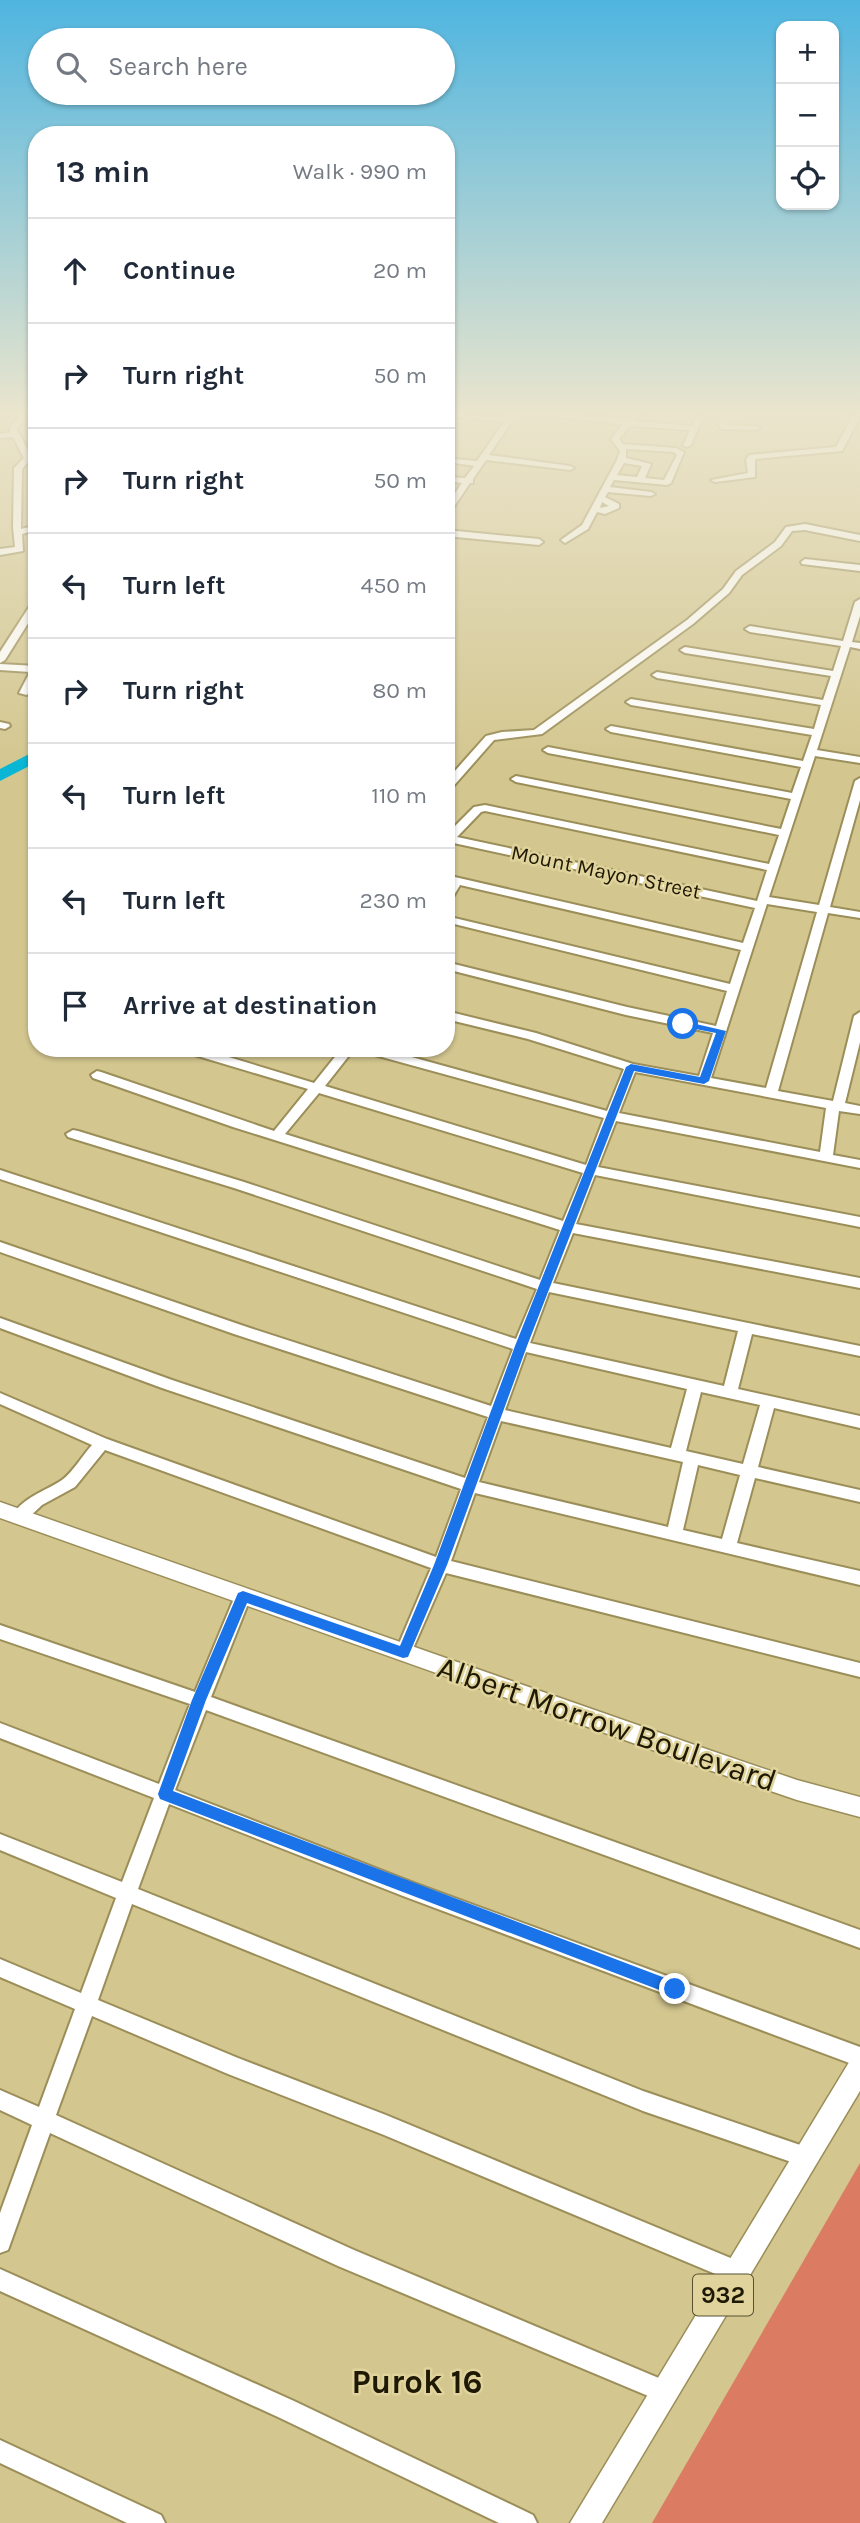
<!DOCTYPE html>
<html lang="en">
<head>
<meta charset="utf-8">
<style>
  :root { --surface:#fff; --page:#f2f2f3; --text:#1f2937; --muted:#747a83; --line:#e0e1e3 }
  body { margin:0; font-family:Karla,sans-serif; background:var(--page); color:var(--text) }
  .controls { position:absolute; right:21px; top:21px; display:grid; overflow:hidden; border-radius:14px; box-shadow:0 2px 5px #0004 }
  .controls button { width:63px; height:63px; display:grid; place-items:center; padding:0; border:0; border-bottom:2px solid var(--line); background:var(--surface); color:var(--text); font:35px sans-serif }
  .stop { position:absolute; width:21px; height:21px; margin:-16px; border:5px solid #1a73e8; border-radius:50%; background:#fff }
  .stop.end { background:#1a73e8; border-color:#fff; box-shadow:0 2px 7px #0008 }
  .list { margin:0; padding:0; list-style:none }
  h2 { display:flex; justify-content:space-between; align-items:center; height:91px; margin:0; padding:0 28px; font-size:30px }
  h2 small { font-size:23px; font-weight:400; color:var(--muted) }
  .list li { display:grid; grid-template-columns:46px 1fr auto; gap:21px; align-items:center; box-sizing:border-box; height:105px; padding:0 28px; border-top:2px solid var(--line) }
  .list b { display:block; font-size:26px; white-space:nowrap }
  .list em { font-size:23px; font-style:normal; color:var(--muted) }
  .icon { flex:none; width:38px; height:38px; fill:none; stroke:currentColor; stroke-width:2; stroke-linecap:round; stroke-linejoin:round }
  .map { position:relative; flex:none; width:860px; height:2523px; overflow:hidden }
  .search { position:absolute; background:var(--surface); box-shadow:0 2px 5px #0004; left:28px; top:28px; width:427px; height:77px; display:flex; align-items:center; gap:18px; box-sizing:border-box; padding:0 24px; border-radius:38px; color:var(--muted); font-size:26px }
  .panel { position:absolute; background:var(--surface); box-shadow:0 2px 5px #0004; left:28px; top:126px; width:427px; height:931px; border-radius:28px }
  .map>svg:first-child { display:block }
</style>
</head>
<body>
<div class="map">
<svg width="860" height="2523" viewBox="0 0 860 2523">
  <rect width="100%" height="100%" fill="#d3c68f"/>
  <path fill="#db7c62" d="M860 2163V2523H652Z"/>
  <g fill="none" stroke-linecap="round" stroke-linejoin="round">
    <path fill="#09b6d5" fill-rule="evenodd" d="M37 750V762L0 781V769Z"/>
    <g stroke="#9b8e59" stroke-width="4">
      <path id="minor" d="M16 414H24L25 419 17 429 32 458 22 469 21 529 37 525V530L22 534 23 551 0 555V549L15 547 13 527 14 468 24 458 13 437 0 438V434L11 432 9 429 17 419Z
        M446 414 507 417 509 414H517L489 455 570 466 574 468 570 470 486 460 473 479V483H470L449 514H446V506L462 483 446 481V477L465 478 474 466 455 463 446 466V461L454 459 477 461 504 422 447 416Z
        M543 414H571L627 419 631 414H639L633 421 692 426C696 417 700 413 710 414L701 421 691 445 687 447 683 445 690 430 630 426 619 439 623 444 676 448 684 452 671 483 667 485 614 480 610 487 651 492 655 494 651 496 608 492 605 497 619 504V508L605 514 597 512 588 529 565 543 561 540 582 525 617 460 620 451 611 439 623 424 547 416ZM626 449 674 452 677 455 664 480 645 478 651 464 626 458ZM624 463 642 466 637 477 617 475ZM602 502 609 506 600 508Z
        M722 414H730L726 425 756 426 760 428 756 430 721 429 718 424Z
        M854 414H860V417L842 451 755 459V477L715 482 711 480 748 473 746 460 749 455 836 447Z
        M805 524 860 535V541L805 530 792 531 781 546 742 575 729 593 693 624 542 734 494 740 450 790 446 791V781L486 736 502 732 534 730 687 620 723 589 736 571 775 542 786 527Z
        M446 530 539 539 543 542 539 545 446 536Z
        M805 559 860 565V571L802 564 801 562Z
        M860 599V616L852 642 860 643V649L850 647 817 750 860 757V763L815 756 769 897 819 905 855 781 860 778V800L830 907 860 912V918L828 913 778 1091 833 1101 854 1016 860 1012V1042L845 1103 860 1106V1114L839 1111 833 1155 860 1160V1168L616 1121 598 1167 860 1217V1227L595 1175 576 1224 860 1278V1288L573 1233 553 1283 860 1346V1356L752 1334 738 1389 860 1416V1428L774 1408 758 1467 860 1490V1502L755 1478 737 1543 860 1571V1585L475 1493 451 1561 860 1663V1677L446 1573 411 1653 409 1658 403 1660 397 1658 395 1653 431 1568 105 1450 75 1487 42 1505 25 1521 19 1523 13 1521 11 1517C23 1497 44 1492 62 1480 73 1472 82 1456 92 1445L0 1404V1393L107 1439 436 1557 461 1489 162 1388 0 1328V1318L172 1380 465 1478 488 1417 234 1334 0 1252V1242L244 1326 491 1406 513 1349 0 1179V1170L516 1339 537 1289 234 1188 68 1137 66 1134 73 1130 78 1131 244 1182 540 1280 560 1230 233 1127 93 1078 91 1075 97 1071 101 1072 274 1131 308 1089 181 1051 179 1048H199L314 1083 342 1048H355L325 1086 586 1165 604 1118 360 1051 358 1048H379L607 1111 624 1069 528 1039 446 1019V1011L536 1033 633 1064 699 1076 713 1033 626 1015 446 969V962L627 1007 716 1026 727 991 446 922V916L730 984 741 950 460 885 450 902 446 903V890L451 882 446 881V875L743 943 755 908 449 842H446V835L474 807 485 805 769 864 779 835 516 782 511 779 516 776 781 829 791 799 548 753 543 750 548 747 792 793 801 767 611 732 606 729 611 726 803 761 812 735 631 705 626 702 631 699 814 729 821 705 657 678 652 675 657 672 823 700 831 676 685 653 680 650 685 647 833 671 841 646 750 632 745 629 750 626 843 641 855 602ZM485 811 767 870 757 901 457 837 481 812ZM767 904 817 912 766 1088 711 1078ZM635 1072 826 1108 820 1152 619 1113ZM319 1093 583 1173 563 1221 285 1134ZM549 1292 738 1331 724 1386 530 1343ZM526 1352 687 1389 671 1448 505 1410ZM701 1392 760 1405 743 1464 686 1451ZM501 1421 683 1462 668 1527 479 1482ZM698 1465 740 1475 722 1539 683 1530Z
        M29 607 37 609 5 660 0 663V652Z
        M0 664 37 666V678L27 695 19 693 30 672 0 670Z
        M0 722 9 724 10 726 5 729 0 728Z
        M243 1589 249 1591 251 1596 211 1697 860 1930V1948L206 1710 175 1790 414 1883 860 2047V2067L403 1896 169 1804 138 1889 643 2091 806 2147 813 2150 816 2157 813 2164 806 2167 643 2111 132 1904 98 2000 238 2058 386 2115 745 2264 748 2272 745 2280 737 2283 384 2135 228 2074 92 2016 56 2115 354 2250 673 2384 676 2392 673 2400 665 2403 338 2266 50 2133 8 2250 0 2253V2213L32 2125 0 2110V2090L39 2107 75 2009 0 1977V1959L81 1993 116 1898 0 1850V1834L122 1882 154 1798 0 1738V1723L159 1784 190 1704 0 1639V1625L195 1692 235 1596 237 1591Z
        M0 2269 294 2401 533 2515 537 2523H499L278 2417 0 2291Z
        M0 2440 161 2515 165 2523H127L0 2463Z"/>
    </g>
    <g stroke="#9b8e59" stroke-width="3">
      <path id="major" d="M0 1502 709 1750 797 1780 860 1797V1817L797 1800 709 1770 0 1518Z
        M860 2056V2091L602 2523H570L851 2059Z"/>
    </g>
    <use href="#minor" fill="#fff" fill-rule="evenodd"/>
    <use href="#major" fill="#fff" fill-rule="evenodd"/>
  </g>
  <linearGradient id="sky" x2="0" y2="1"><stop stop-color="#4fb5e0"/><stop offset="0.54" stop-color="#ebe5cd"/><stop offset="1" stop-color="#ebe5cd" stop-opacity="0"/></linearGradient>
  <rect width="860" height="767" fill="url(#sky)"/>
  <path fill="#1a73e8" d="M683 1021 726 1031 709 1081 704 1084 634 1071 527 1346 447 1565 408 1657 403 1658 247 1603 206 1700 173 1791 681 1984 683 1989 681 1994 675 1996 160 1799 158 1794 192 1700 238 1593 243 1591 400 1646 434 1565 515 1346 626 1067 631 1064 700 1077 716 1033 680 1026 678 1024Z"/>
  <g text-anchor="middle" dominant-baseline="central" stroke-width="5" stroke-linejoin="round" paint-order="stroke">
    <g font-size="21" fill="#1e1904" stroke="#e0d39c">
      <text transform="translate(606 872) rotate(12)">Mount Mayon Street</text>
    </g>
    <rect fill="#e0d39c" stroke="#585132" stroke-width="2" x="693" y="2274.5" width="60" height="41" rx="5"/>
    <g font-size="24" font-weight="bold" fill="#1e1904">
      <text x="723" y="2295">932</text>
    </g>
    <g font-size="32" fill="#1e1904" stroke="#e0d39c">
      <text transform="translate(607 1724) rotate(19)">Albert Morrow Boulevard</text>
    </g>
    <g font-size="33" font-weight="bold" fill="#1e1904" stroke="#e0d39c">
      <text x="417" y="2382">Purok 16</text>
    </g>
  </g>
</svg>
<div class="controls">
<button>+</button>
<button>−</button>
<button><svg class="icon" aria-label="locate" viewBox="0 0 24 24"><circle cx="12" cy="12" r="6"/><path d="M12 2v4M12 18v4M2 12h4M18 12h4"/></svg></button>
</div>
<div class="stop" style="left:683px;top:1024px"></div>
<div class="stop end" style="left:675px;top:1989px"></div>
<div class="search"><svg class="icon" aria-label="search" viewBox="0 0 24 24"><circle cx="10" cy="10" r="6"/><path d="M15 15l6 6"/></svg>Search here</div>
<section class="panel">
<h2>13 min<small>Walk · 990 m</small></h2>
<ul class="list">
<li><svg class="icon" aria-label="ahead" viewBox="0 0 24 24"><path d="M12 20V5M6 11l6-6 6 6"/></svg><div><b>Continue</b></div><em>20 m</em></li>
<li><svg class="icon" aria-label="right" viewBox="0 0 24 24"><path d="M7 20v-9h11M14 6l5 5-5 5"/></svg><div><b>Turn right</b></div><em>50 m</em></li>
<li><svg class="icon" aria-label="right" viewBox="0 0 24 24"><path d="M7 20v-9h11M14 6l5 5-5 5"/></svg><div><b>Turn right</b></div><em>50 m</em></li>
<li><svg class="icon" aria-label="left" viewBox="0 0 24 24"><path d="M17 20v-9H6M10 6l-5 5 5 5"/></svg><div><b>Turn left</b></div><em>450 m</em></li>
<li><svg class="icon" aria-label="right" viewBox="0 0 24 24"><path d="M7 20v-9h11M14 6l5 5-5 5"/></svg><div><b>Turn right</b></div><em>80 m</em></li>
<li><svg class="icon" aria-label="left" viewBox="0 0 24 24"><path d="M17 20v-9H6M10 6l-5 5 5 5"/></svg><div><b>Turn left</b></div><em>110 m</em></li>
<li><svg class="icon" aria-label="left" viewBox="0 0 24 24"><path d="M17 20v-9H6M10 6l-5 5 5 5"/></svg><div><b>Turn left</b></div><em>230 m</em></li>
<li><svg class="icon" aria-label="arrive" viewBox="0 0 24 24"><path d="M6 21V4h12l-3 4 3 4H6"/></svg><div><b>Arrive at destination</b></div></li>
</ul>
</section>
</div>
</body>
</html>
